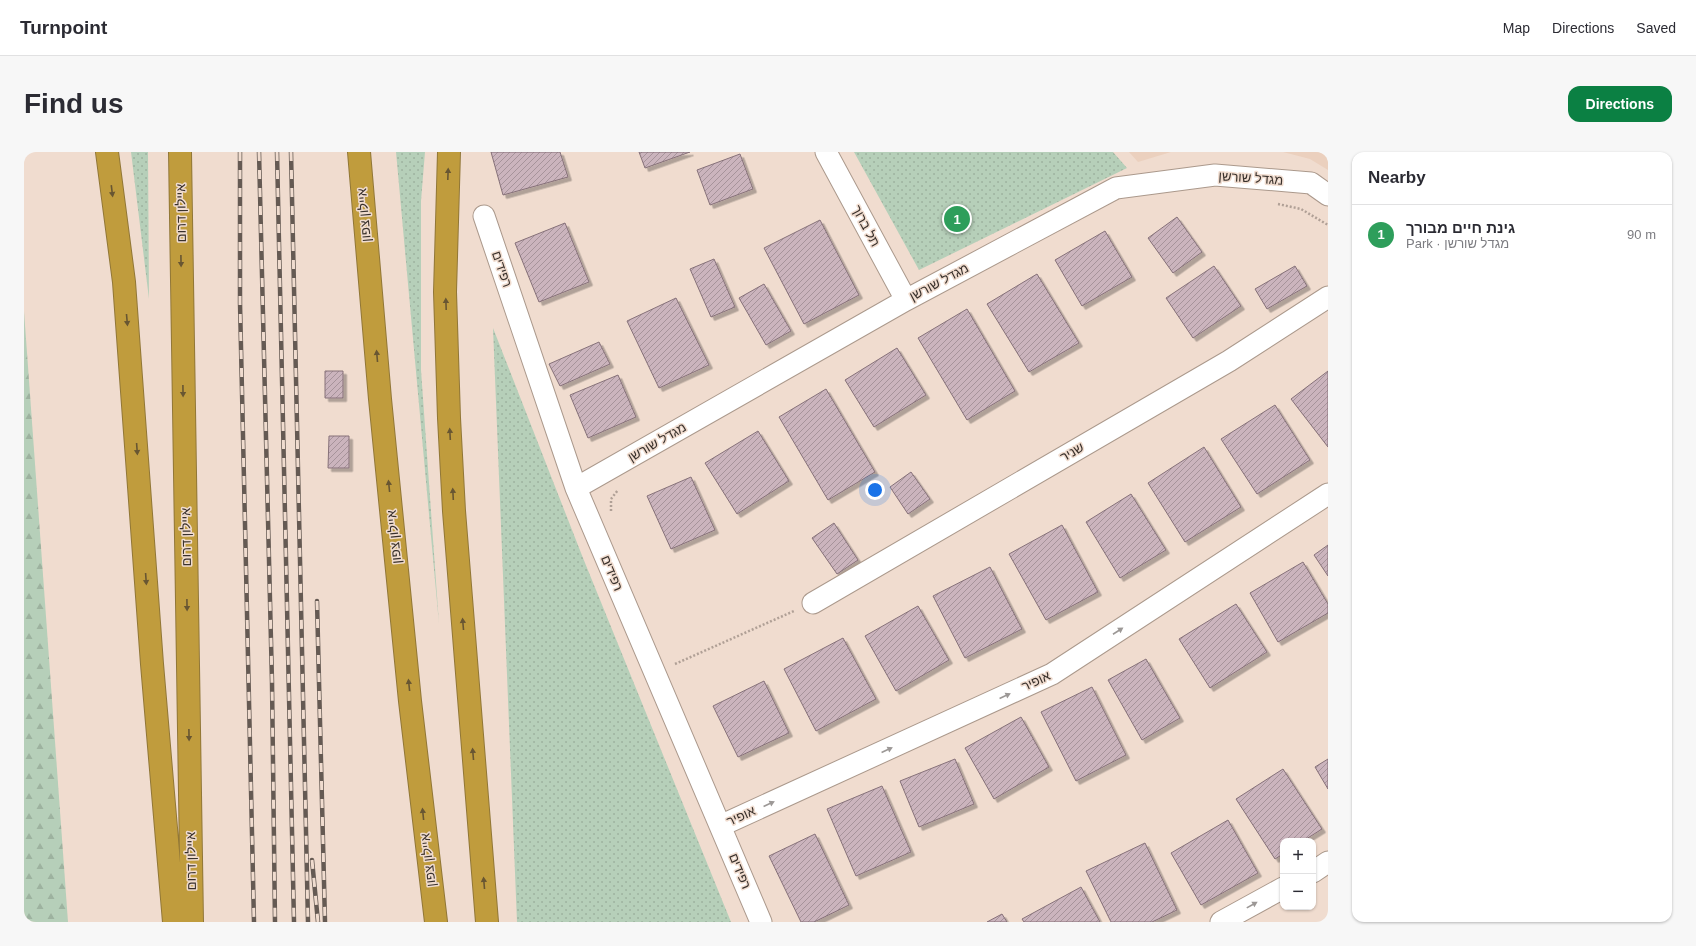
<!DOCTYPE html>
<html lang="en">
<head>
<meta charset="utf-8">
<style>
  :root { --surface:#fff; --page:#f7f7f7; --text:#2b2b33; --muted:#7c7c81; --line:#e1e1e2; --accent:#0b8043 }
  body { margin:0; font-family:Arial,Heebo,sans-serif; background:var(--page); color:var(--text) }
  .controls { position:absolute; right:12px; bottom:12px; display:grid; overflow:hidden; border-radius:8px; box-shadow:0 1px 3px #0004 }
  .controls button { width:36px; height:36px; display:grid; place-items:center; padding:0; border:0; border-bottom:1px solid var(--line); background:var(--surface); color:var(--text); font:20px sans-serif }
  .you { position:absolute; left:851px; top:338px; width:14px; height:14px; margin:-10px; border:3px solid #fff; border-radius:50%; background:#1a73e8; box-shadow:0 0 0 6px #1a73e833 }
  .badge { display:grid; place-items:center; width:26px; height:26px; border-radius:50%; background:var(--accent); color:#fff; font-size:13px; font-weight:700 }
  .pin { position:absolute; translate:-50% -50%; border:2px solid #fff; box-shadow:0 1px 4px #0006 }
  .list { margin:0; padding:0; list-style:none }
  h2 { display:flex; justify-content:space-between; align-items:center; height:52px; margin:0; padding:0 16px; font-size:17px }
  h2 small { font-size:13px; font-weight:400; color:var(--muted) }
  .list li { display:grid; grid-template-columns:26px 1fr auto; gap:12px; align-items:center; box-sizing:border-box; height:60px; padding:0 16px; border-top:1px solid var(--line) }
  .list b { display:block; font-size:15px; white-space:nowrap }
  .list p { margin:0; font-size:13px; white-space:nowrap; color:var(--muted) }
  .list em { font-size:13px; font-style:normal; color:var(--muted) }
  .map { position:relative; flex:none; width:1304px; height:770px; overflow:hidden; border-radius:12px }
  header { display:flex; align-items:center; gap:24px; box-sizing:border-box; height:56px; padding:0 20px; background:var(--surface); border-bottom:1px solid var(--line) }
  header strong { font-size:19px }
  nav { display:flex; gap:22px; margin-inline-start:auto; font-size:14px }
  .intro { display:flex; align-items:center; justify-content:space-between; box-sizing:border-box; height:96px; padding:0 24px }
  h1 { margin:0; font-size:28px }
  .button { padding:10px 18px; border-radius:12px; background:var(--accent); color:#fff; font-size:14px; font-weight:700 }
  main { display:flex; gap:24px; padding:0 24px }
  aside { flex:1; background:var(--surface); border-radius:12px; box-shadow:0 1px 3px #0004 }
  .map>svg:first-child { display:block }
</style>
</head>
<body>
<header>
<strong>Turnpoint</strong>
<nav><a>Map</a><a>Directions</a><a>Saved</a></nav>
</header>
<div class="intro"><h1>Find us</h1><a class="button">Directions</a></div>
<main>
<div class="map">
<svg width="1304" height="770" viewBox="0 0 1304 770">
  <defs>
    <pattern id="green-dots" width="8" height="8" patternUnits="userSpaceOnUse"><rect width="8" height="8" fill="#b6cfb9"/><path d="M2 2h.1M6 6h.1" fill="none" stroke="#9db29f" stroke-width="1.8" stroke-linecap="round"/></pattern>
    <pattern id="forest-firs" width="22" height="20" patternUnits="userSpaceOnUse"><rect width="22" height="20" fill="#b6cfb9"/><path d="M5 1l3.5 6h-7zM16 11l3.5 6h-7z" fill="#9db29f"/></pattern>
    <pattern id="building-hatch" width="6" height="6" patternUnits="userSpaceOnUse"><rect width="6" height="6" fill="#cbb4bd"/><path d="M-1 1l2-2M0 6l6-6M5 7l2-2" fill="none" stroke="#a6939a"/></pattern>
    <filter id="shadow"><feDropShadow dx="3.5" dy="3.5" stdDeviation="0" flood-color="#0004"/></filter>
  </defs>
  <rect width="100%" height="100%" fill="#f0dccf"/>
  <path fill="#ebd0be" d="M1105 0H1147L1114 10Z
    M1259 0H1304V18L1286 7Z"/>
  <path fill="url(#green-dots)" d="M107 0H124L125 147Z
    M372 0H401L397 49V218L415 472Z
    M830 0H1089L1103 16 895 118Z
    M469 176 559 406 707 770H493Z"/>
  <path fill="url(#forest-firs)" d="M0 159 44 770H0Z"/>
  <path fill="url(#building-hatch)" stroke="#867179" filter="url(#shadow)" d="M467 0H536L544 25 479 43Z
    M615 0H666L621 16Z
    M716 2 729 37 686 53 673 18Z
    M1153 65 1178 100 1149 121 1124 86Z
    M796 68 835 143 780 172 740 96Z
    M541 71 565 130 515 150 491 91Z
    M1081 79 1108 125 1058 154 1031 108Z
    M690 107 711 155 687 165 666 117Z
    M1190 114 1217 154 1169 186 1142 146Z
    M1271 114 1283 134 1243 157 1231 137Z
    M1013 122 1055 191 1005 220 963 152Z
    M740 132 767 179 742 193 715 146Z
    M652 146 685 213 635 236 603 169Z
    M943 157 991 239 943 268 894 186Z
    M575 190 586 212 536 234 525 212Z
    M873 196 902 243 850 275 821 228Z
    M301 219H319V246H301Z
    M1304 219V295L1267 247Z
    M594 223 612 265 564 286 546 243Z
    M802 237 851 320 804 348 755 265Z
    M1251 253 1286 308 1233 342 1197 287Z
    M734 279 765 329 713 362 681 311Z
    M305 284H325V316H304Z
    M1180 295 1217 355 1161 390 1124 331Z
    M887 320 906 347 884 362 866 335Z
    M667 325 691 378 647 397 623 344Z
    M1107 342 1142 398 1096 426 1062 370Z
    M810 371 834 408 813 422 788 386Z
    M1038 373 1074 440 1022 468 985 402Z
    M1304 393V424L1290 403Z
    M1279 410 1304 452V461L1254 490 1226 441Z
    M966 415 998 477 941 506 909 444Z
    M1212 452 1243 500 1186 536 1155 487Z
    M894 454 925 508 872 539 841 484Z
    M819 486 852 547 792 579 760 517Z
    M1122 507 1156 566 1118 588 1084 528Z
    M740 529 765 581 714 605 689 554Z
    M1068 535 1102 603 1052 629 1017 560Z
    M997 565 1025 615 970 647 941 596Z
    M931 607 950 652 895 675 876 629Z
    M1304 607V637L1291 615Z
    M1259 617 1298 677 1279 689H1259V702L1251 707 1212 647Z
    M858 634 887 700 832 724 803 657Z
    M1204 668 1234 721 1177 753 1147 701Z
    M791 682 825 753 790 770H777L745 704Z
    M1121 691 1153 758 1128 770H1087L1062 719Z
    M1057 735 1076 770H1000L998 767Z
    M978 762 983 770H963Z"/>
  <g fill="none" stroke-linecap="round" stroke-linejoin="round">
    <g stroke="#ab998c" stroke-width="23">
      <path id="minor" d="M802 0 882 148
        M460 64 552 336 737 770
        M552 336 882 148 1092 36 1191 23 1287 31 1304 43
        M789 451 1205 209 1304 145
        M696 674 1028 522 1304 342
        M1289 720 1304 710
        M1197 770 1259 736"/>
    </g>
    <g stroke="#917737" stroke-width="24">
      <path id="highway" d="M83 0 100 130 128 512 150 770
        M156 0 168 770
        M335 0 356 247 386 549 412 770
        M425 0 421 140 425 266 430 359 463 770"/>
    </g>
    <path stroke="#b0a096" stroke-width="2.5" stroke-dasharray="2 2" stroke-linecap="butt" d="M1254 52 1277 57 1304 73
      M587 359V347L594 338
      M651 512 770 459"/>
    <use href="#minor" stroke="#fff" stroke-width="21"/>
    <use href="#highway" stroke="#c09c3d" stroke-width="22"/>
    <g stroke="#655a53" stroke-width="4.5">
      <path id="rail" d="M216 0V151L230 770
        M235 0 248 530 251 770
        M253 0 270 770
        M267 0 284 770
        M293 449 301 770
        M288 708 294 770"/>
    </g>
    <use href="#rail" stroke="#f0dccf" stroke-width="3" stroke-dasharray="9" stroke-linecap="butt"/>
  </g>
  <defs><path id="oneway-solid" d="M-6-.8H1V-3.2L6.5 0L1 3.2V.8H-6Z"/></defs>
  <g fill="#685632">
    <use href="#oneway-solid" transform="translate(424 22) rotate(-88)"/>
    <use href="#oneway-solid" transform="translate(88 39) rotate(83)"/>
    <use href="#oneway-solid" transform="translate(157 109) rotate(89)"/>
    <use href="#oneway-solid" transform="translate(422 152) rotate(-92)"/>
    <use href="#oneway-solid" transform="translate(103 168) rotate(85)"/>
    <use href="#oneway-solid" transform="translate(353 204) rotate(-95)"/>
    <use href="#oneway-solid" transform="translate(159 239) rotate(89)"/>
    <use href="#oneway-solid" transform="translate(426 282) rotate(-93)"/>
    <use href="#oneway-solid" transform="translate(113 297) rotate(86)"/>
    <use href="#oneway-solid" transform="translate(365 334) rotate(-96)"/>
    <use href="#oneway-solid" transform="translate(429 342) rotate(-93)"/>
    <use href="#oneway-solid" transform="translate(122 427) rotate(86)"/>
    <use href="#oneway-solid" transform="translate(163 453) rotate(89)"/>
    <use href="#oneway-solid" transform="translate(439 472) rotate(-95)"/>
    <use href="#oneway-solid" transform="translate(385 533) rotate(-96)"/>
    <use href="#oneway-solid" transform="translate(165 583) rotate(89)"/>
    <use href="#oneway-solid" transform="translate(449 602) rotate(-95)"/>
    <use href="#oneway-solid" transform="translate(399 662) rotate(-96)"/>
    <use href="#oneway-solid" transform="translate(460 731) rotate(-95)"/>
  </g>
  <g fill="#9c9896">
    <use href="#oneway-solid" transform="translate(1094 479) rotate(-33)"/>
    <use href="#oneway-solid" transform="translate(981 544) rotate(-25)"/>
    <use href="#oneway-solid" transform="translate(863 598) rotate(-25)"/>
    <use href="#oneway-solid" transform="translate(745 652) rotate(-25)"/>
    <use href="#oneway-solid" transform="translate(1228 753) rotate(-29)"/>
  </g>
  <g text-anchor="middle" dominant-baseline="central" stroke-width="3" stroke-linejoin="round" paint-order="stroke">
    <g font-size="13" fill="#39312c" stroke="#f0dccf">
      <text transform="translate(1227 26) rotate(4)">מגדל שורשן</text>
      <text transform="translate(157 61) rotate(-91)">איילון דרום</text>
      <text transform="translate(340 63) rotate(-95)">איילון צפון</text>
      <text transform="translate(842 74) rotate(62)">תל ברוך</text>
      <text transform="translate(478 117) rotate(71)">רפידים</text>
      <text transform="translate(915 130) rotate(-28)">מגדל שורשן</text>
      <text transform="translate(633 290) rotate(-30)">מגדל שורשן</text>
      <text transform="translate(1048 300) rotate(-30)">שניר</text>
      <text transform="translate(162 385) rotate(-91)">איילון דרום</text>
      <text transform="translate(370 385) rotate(-96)">איילון צפון</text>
      <text transform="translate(588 421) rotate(67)">רפידים</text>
      <text transform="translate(1012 529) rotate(-25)">אופיר</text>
      <text transform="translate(717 664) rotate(-24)">אופיר</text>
      <text transform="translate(404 708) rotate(-97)">איילון צפון</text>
      <text transform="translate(167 709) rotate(-91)">איילון דרום</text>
      <text transform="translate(716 719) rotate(67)">רפידים</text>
    </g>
  </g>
</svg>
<div class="controls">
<button>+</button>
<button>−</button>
</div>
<div class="you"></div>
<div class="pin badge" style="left:933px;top:67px;background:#2e9e5b">1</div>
</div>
<aside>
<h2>Nearby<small></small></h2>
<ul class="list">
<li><span class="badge" style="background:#2e9e5b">1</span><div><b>גינת חיים מבורך</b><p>Park · מגדל שורשן</p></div><em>90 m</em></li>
</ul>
</aside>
</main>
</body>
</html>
